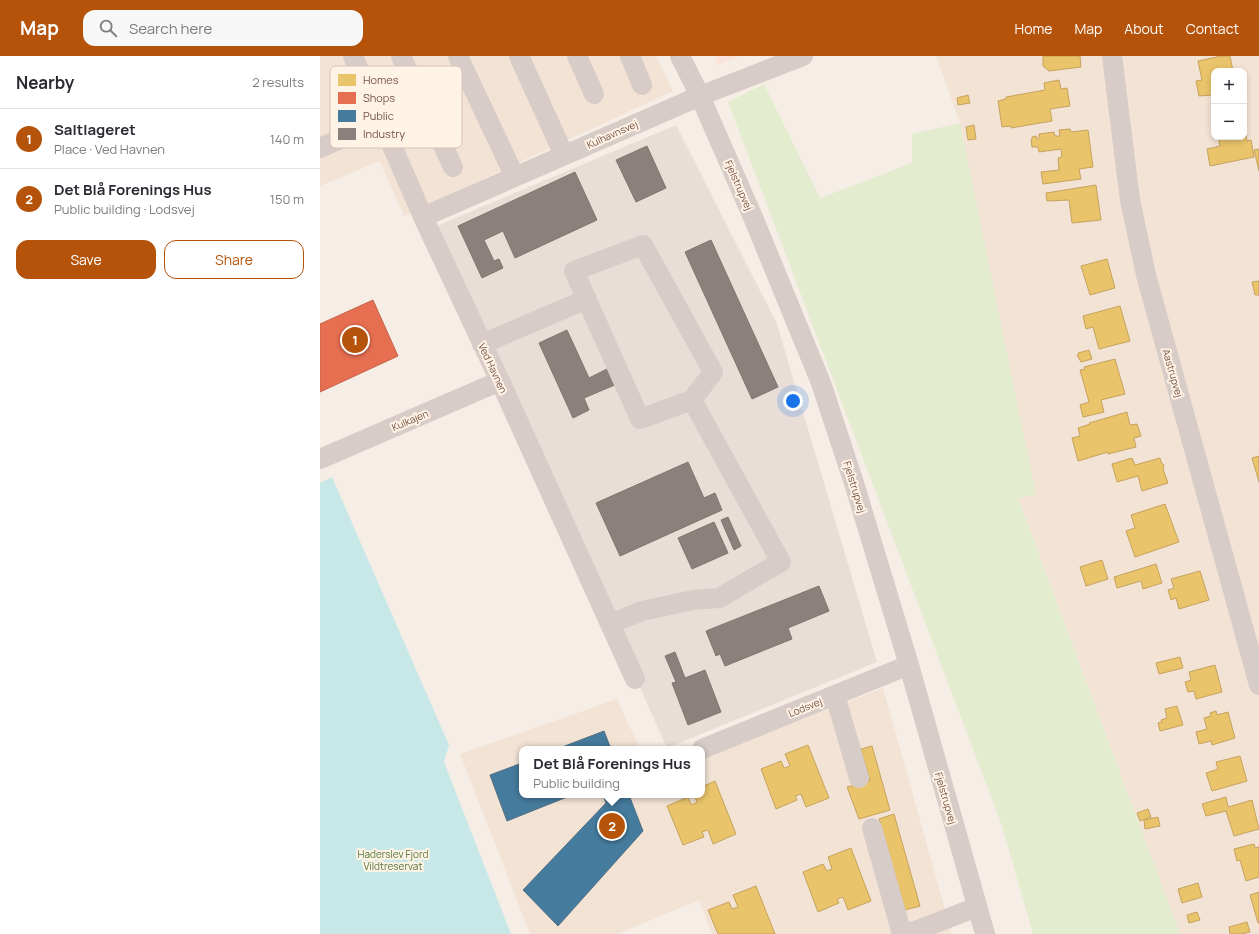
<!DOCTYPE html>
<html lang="en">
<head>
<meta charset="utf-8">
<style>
  :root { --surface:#fff; --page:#f7f7f7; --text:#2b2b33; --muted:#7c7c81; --line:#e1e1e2; --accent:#b45309 }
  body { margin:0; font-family:Manrope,sans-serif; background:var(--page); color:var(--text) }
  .controls { position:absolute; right:12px; top:12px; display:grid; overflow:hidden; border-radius:8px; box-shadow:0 2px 6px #0003 }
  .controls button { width:36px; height:36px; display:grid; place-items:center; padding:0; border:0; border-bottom:1px solid var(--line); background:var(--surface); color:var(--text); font:20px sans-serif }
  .you { position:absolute; left:473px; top:345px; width:14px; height:14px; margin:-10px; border:3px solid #fff; border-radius:50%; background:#1a73e8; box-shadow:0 0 0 6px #1a73e833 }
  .badge { display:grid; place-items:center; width:26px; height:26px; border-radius:50%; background:var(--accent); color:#fff; font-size:13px; font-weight:700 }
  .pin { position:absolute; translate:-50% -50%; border:2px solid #fff; box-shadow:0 1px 4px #0006 }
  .popup { position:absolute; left:199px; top:690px; width:186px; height:52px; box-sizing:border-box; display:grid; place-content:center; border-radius:8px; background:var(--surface); filter:drop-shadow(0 1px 3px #0005); font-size:13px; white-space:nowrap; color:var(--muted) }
  .popup b { font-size:15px; color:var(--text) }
  .popup::after { content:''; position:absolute; left:50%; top:100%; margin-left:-8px; border:8px solid transparent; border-top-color:var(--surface) }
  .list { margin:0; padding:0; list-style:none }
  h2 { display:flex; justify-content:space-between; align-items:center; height:52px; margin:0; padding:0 16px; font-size:17px }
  h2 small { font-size:13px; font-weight:400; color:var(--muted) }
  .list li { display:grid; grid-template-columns:26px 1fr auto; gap:12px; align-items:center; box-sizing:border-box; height:60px; padding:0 16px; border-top:1px solid var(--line) }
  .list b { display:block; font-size:15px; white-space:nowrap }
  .list p { margin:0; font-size:13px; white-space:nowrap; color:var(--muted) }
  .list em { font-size:13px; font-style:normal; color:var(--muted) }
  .actions { display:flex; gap:8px; padding:12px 16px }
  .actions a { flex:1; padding:9px 0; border:1px solid var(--accent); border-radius:12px; text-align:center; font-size:14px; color:var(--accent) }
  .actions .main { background:var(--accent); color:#fff }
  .icon { flex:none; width:22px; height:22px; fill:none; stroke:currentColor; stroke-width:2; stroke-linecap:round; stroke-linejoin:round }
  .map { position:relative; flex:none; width:939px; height:878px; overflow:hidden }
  header { display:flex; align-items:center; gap:24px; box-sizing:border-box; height:56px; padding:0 20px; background:var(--accent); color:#fff }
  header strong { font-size:19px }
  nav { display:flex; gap:22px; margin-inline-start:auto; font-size:14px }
  .search { width:280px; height:36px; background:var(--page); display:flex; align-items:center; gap:10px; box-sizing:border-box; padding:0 14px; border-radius:12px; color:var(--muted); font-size:15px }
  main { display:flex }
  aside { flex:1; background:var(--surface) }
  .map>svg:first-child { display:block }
</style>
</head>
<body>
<header>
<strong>Map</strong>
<div class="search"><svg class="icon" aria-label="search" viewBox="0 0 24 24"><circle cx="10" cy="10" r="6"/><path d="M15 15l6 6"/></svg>Search here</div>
<nav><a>Home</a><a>Map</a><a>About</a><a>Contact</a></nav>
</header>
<main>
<aside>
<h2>Nearby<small>2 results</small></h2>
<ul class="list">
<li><span class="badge">1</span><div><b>Saltlageret</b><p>Place · Ved Havnen</p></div><em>140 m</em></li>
<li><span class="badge">2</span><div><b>Det Blå Forenings Hus</b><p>Public building · Lodsvej</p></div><em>150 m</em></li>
</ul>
<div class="actions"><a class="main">Save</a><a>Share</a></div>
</aside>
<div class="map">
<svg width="939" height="878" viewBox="0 0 939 878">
  <rect width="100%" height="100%" fill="#f6eee6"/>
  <path fill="#f2e3d5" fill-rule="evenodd" d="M0 0H336L353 35 84 160 60 105 0 130Z
    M616 0H939V878H860L698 441 716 439 640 67ZM894 15H924V81H894Z
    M563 632 632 878H392L379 844 298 878H210L140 698 297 643 320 693H202V739H382V702Z"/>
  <path fill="#fbe4da" d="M394 0H420L398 9Z"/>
  <path fill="#e9ded7" d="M356 69 457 268 557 606 347 692 114 171Z"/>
  <path fill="#e3eccf" d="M444 28 500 142 592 107V78L640 67 716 439 698 442 860 878H713L681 767 408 46Z"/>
  <path fill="#c7e8e7" d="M12 421 129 689 124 706 191 878H0V427Z"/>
  <path fill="#e9c46a" stroke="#c6a25f" d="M723 0H760L761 11 729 15 723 10Z
    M901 0H910L913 15H894V39L879 40 876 25 882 24 878 5Z
    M739 24 741 33 747 32 750 50 730 53 732 65 691 72V70L682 71 678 45 686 43V41L725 34 724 27Z
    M648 39 650 47 638 49 637 42Z
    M654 69 656 83 648 84 646 71Z
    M924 70 927 85 931 84 934 101 890 110 887 93 900 90 898 81H924Z
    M750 73 751 76 768 74 773 111 759 113 761 123 723 128 721 116 739 114 738 102 742 101 741 93 719 96 718 91H712L711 84 712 83V81L716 80 717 83 719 82V78L734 76 735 80H740L739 74Z
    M939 93V115L934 94Z
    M776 129 781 164 752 167 749 144 727 145 726 137Z
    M787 203 795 232 770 239 761 210Z
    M939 225V239H935L932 226Z
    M800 250 810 285 779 293 773 271 766 273 763 260Z
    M769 294 772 303 761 306 757 299 759 298 758 297Z
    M795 303 805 338 781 344 784 356 763 361 760 349 769 346 760 314 765 313 764 311Z
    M807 356 810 369 817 368 821 380 814 382 816 391 788 398V396L758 405 752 382 760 380 758 372 770 368 769 367Z
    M939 400V426L932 402Z
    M812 402 815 409 840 402 841 406 844 409 843 413 848 427 822 435 818 420 797 426 792 408Z
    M845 448 859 486 815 501 806 475 815 472 811 459Z
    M782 504 788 523 766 530 760 511Z
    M836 508 842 527 823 533 821 525 797 532 794 521Z
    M880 515 889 544 859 553 856 542 851 544 848 534 854 532 851 523Z
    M860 601 863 612 839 618 836 607Z
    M895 609 902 636 876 643 874 635 868 636 865 626 871 624 869 616Z
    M857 650 863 669 840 675 838 667 842 666 841 664 847 662 845 653Z
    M896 655 897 659 908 656 915 682 892 689 891 685 879 688 876 676 887 673 884 662 891 660 890 657Z
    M488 689 509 742 486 751 481 738 475 740 477 744 456 753 441 713 461 705 464 712 470 710 465 698Z
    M552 690 570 754 539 763 527 731 550 725 541 693Z
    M920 700 927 725 892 735 886 717 898 713 896 706Z
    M395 725 416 778 393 788 388 774 382 776 384 781 363 789 347 750 368 741 371 749 377 746 374 739H382V731Z
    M906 741 908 751 932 744 939 773 914 780 906 755 886 760 882 748Z
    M828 753 831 761 820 765 817 757Z
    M574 758 600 850 585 854 559 763Z
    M838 761 840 770 825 773 824 764Z
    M934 788 935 792 939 791V821L926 825 920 804 917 805 914 793Z
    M531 792 551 845 528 854 523 841 517 843 519 847 498 856 483 816 503 808 507 815 512 813 508 801Z
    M878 827 882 841 862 847 858 833Z
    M436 830 455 878H398L388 854 409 846 412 853 418 851 413 839Z
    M939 836V867H938L930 839Z
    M877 856 880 864 869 867 867 859Z
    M927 866 930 876 922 878H910L909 871Z"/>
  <path fill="#e76f51" stroke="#c5664e" d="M53 244 78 300 0 336V268Z"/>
  <path fill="#457b9d" stroke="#536f83" d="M284 675 291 693H237Z
    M202 707V739H252L187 765 170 719Z
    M283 739H309L323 775 238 870 203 834 286 747Z"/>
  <path fill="#8a817c" stroke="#84736c" d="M327 90 346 132 316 146 296 104Z
    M255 116 277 164 195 202 183 175 164 184 174 205 179 203 183 212 162 222 138 170Z
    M391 184 458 331 432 343 365 196Z
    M247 274 269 322 289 312 297 328 264 342 269 354 253 362 219 287Z
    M368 406 384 442 395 437 402 454 300 500 276 447Z
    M408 461 421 490 414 494 401 464Z
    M394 466 408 497 372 513 358 482Z
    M499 530 509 555 468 572 472 583 405 610 400 598 396 600 386 575Z
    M355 596 365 622 385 614 401 656 368 669 352 627 356 626 345 600Z"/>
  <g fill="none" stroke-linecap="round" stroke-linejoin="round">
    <path stroke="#d8ccc8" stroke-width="20" d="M33 0 103 161 180 325 315 623
      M81 0 133 111
      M138 0 195 121
      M199 0 244 99
      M257 0 274 38
      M310 0 322 29
      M360 0 380 40 435 166 501 327 534 427 589 609 665 878
      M792 0 810 144 826 219 939 629
      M0 92 61 65
      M103 161 380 40 483 0
      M162 288 267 243
      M0 403 180 325
      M290 568 322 555 373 544 399 542 461 506 372 344 393 316 323 189 254 215 320 363 372 344
      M515 639 539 722
      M382 693 589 609
      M552 772 582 878
      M587 878 657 851"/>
  </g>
  <g text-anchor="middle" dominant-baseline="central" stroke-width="4" stroke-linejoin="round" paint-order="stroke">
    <g font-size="10" fill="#755246" stroke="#fff3e6">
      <text transform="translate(292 78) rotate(-24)">Kulhavnsvej</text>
      <text transform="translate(419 129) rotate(66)">Fjelstrupvej</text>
      <text transform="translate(173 312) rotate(65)">Ved Havnen</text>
      <text transform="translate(853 317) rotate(74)">Aastrupvej</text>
      <text transform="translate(90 364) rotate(-23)">Kulkajen</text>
      <text transform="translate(535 431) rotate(73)">Fjelstrupvej</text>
      <text transform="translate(485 651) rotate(-22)">Lodsvej</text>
      <text transform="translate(626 742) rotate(74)">Fjelstrupvej</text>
    </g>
    <g font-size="10" fill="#52753b" stroke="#fff3e6">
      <text x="73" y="798">Haderslev Fjord<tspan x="73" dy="12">Vildtreservat</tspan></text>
    </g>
  </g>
  <rect x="10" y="10" width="132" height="82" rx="6" fill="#fff3e6" stroke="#d6c3b6" stroke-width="1"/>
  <rect x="18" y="18" width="18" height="12" fill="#e9c46a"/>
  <rect x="18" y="36" width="18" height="12" fill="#e76f51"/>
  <rect x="18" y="54" width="18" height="12" fill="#457b9d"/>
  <rect x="18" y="72" width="18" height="12" fill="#8a817c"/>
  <g font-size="11" fill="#755246">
    <text x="43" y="28">Homes</text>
    <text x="43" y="46">Shops</text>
    <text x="43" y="64">Public</text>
    <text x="43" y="82">Industry</text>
  </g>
</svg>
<div class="controls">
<button>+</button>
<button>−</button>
</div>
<div class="you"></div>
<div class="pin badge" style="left:35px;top:284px">1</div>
<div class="pin badge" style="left:292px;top:770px">2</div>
<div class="popup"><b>Det Blå Forenings Hus</b>Public building</div>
</div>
</main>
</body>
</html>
